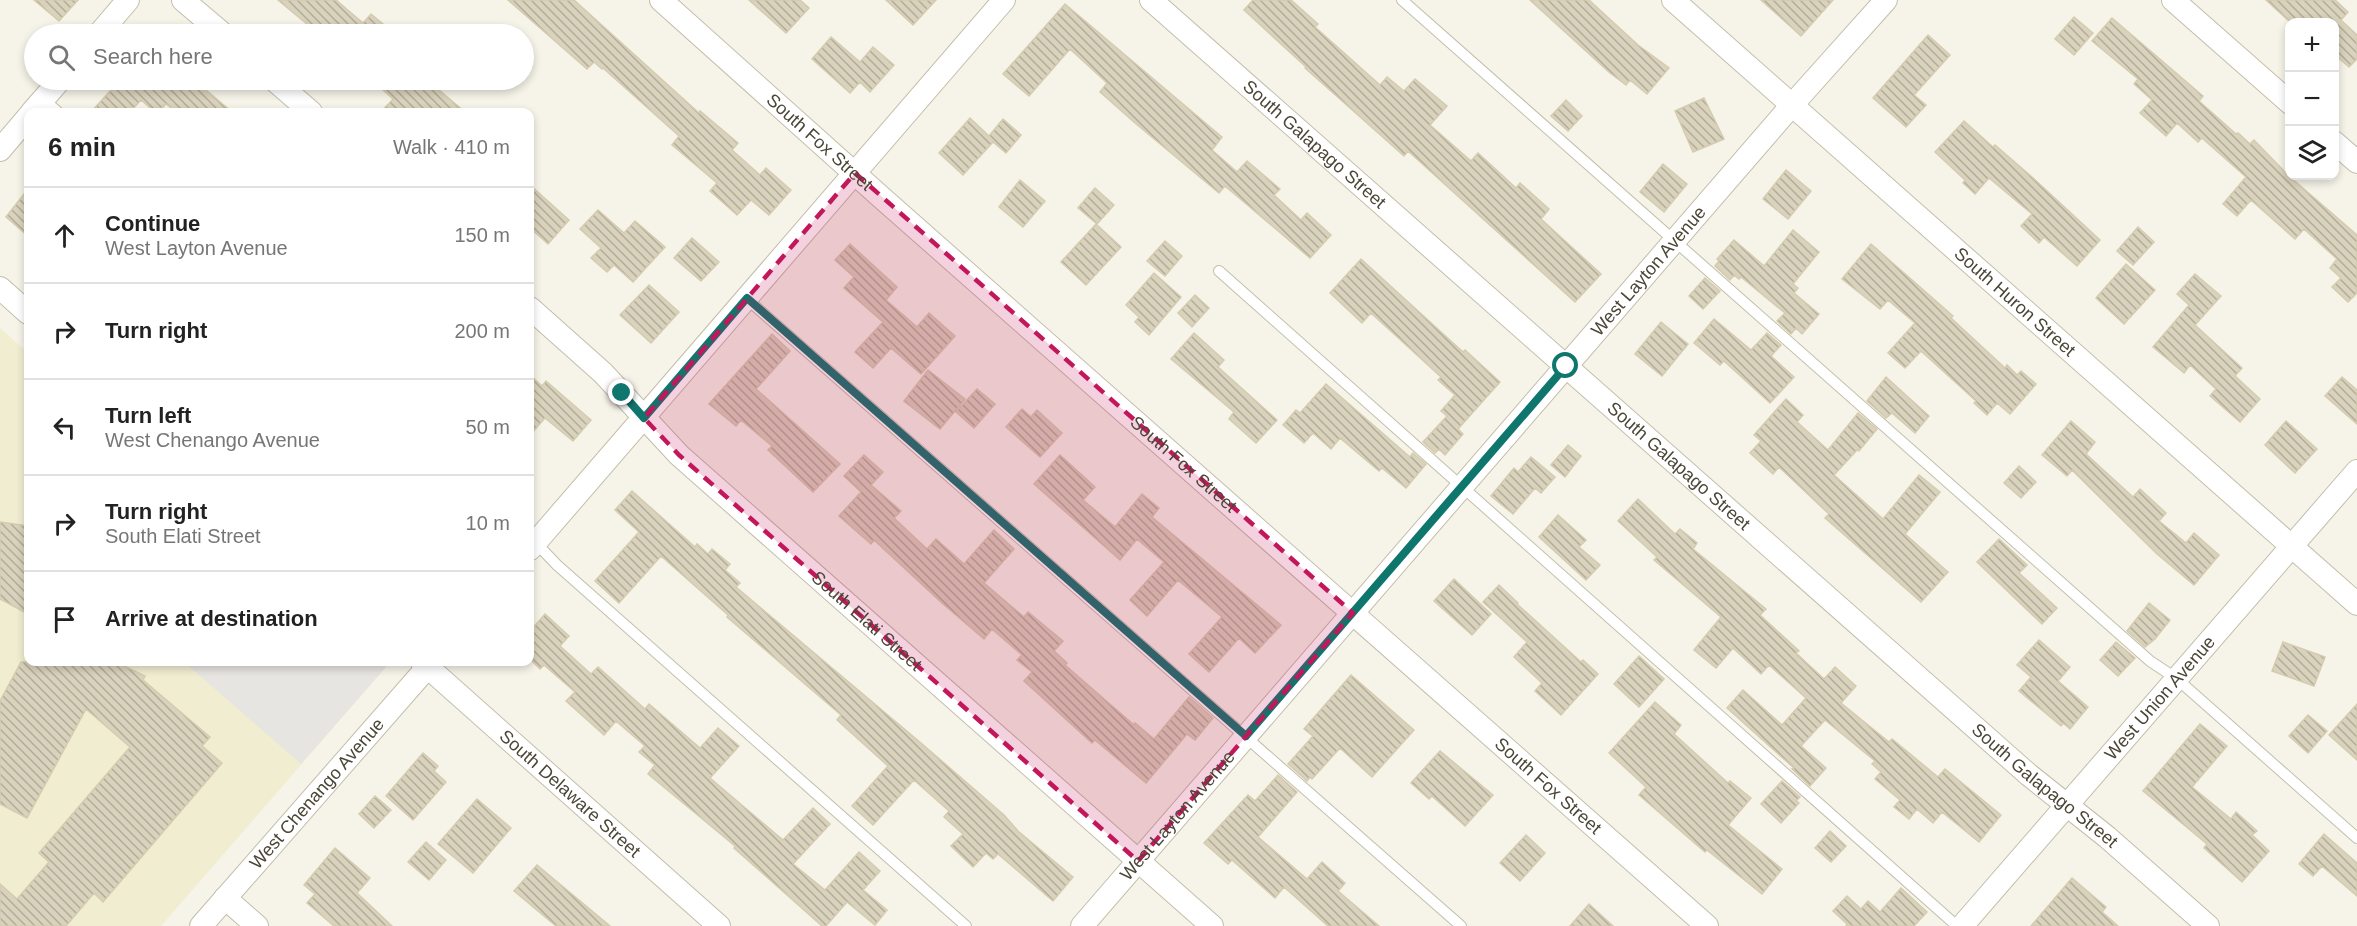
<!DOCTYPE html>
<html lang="en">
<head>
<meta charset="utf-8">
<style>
  :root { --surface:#fff; --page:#f2f2f2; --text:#222; --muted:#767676; --line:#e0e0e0 }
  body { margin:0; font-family:Helvetica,sans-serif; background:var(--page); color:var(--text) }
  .controls { position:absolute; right:18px; top:18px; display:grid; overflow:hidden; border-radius:12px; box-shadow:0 3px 9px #0003 }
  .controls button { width:54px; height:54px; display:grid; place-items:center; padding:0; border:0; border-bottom:2px solid var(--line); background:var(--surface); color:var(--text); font:30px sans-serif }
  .stop { position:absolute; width:18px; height:18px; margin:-14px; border:4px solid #0f766e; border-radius:50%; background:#fff }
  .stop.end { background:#0f766e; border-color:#fff; box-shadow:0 2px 6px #0008 }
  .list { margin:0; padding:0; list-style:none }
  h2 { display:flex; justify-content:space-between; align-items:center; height:78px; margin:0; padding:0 24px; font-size:26px }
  h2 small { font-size:20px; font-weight:400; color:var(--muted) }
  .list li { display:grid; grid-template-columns:39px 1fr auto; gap:18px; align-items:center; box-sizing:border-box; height:96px; padding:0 24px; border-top:2px solid var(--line) }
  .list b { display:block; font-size:22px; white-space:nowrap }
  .list p { margin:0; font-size:20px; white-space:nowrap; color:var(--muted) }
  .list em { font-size:20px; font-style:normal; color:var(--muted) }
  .icon { flex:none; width:33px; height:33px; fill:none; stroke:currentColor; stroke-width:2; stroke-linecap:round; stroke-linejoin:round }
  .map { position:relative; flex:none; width:2357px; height:926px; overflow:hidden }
  .search { position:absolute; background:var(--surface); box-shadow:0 3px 9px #0003; left:24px; top:24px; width:510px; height:66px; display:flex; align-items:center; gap:15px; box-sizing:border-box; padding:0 21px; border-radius:33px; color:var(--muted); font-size:22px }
  .panel { position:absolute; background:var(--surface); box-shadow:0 3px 9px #0003; left:24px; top:108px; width:510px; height:558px; border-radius:12px }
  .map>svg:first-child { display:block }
</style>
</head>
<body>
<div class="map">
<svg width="2357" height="926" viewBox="0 0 2357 926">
  <defs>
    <pattern id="building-back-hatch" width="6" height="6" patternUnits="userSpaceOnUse" patternTransform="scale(1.5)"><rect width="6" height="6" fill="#d9d2bc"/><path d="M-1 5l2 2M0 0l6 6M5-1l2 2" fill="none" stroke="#b2ac9a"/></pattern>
  </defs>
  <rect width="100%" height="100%" fill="#f6f4e8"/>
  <path fill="#f0edd1" d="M0 328 28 353V662H379L386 667 161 926H0Z"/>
  <path fill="#e7e5e1" d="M184 662H379L386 667 301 764Z"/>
  <path fill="url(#building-back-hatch)" stroke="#d5ccaf" stroke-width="1.5" d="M34 0H78L59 21Z
    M278 0H336L363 23 371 14 395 34H319Z
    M508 0H574L699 113 700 111 738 143 732 150 760 175 766 168 791 190 769 215 751 200 737 215 710 191 717 183 672 145 679 136 603 68 602 69 594 62 587 69Z
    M749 0H800L809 8 786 33Z
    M886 0H936L913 25Z
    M1253 0H1291L1318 24 1315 27 1380 85 1387 77 1404 91 1415 79 1447 106 1430 125 1471 161 1478 153 1516 188 1520 183 1549 209 1541 219 1601 274 1575 302 1408 151 1404 156 1305 68 1306 67 1244 10Z
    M1530 0H1589L1638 45 1669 68 1647 94 1630 80 1626 85 1610 73Z
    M1761 0H1833L1801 36Z
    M2266 0H2335L2348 12 2341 20 2357 35V59L2349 67 2334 54V22H2290Z
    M1065 4 1222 137 1212 150 1237 172 1247 161 1280 189 1274 195 1301 220 1307 213 1331 235 1310 258 1225 186 1219 193 1135 123 1100 92 1107 83 1070 49 1029 96 1003 74Z
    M2074 17 2093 33 2074 55 2055 39Z
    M2112 18 2203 96 2199 101 2236 134 2238 133 2250 144 2254 140 2289 176 2357 235V293L2348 302 2332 287 2341 278 2330 268 2337 259 2304 229 2295 239 2251 200 2237 216 2223 204 2246 177 2202 138 2198 142 2177 123 2166 136 2140 113 2152 100 2134 84 2138 79 2092 41Z
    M1928 35 1950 55 1914 95 1926 105 1906 127 1873 98Z
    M831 37 860 62 873 47 894 65 870 92 860 82 850 93 812 59Z
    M120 80H194L232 112H177L166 104 158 112H155L141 100 130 112H91Z
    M372 80H427L465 112H381L393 99Z
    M1704 98 1724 139 1693 152 1675 111Z
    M1566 100 1582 116 1568 131 1551 116Z
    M970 118 989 136 1003 119 1021 135 1006 153 993 142 963 175 939 153Z
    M1964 121 1993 147 1995 145 2032 177 2100 240 2077 266 2044 237 2039 243 2021 226 2032 214 1989 178 1975 194 1963 183 1965 180 1935 152Z
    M1663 164 1687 184 1664 212 1640 192Z
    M1786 170 1811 191 1788 219 1763 199Z
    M1020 180 1045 201 1023 227 999 207Z
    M530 185 569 220 548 244 530 228Z
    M1095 188 1114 205 1097 224 1078 208Z
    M28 189V236L6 217Z
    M598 210 624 233 635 221 665 247 633 282 614 265 607 272 591 258 601 248 580 229Z
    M1096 224 1121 247 1086 285 1061 262Z
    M2138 227 2154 242 2133 265 2117 251Z
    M1793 230 1819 252 1793 284 1798 288 1794 293 1819 314 1802 334 1796 328 1791 334 1777 321 1785 313 1741 277 1739 279 1734 275 1730 280 1715 266 1719 261 1717 259 1734 240 1764 266Z
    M692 238 719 262 701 281 674 258Z
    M1165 241 1182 256 1165 276 1147 261Z
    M850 244 897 287 886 300 917 327 929 313 955 336 921 374 891 348 873 368 855 352 883 322 844 288 854 277 835 260Z
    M1871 244 1953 316 1951 318 2005 368 2007 365 2017 375 2021 371 2036 384 2010 414 1997 403 1987 415 1974 403 1976 401 1921 351 1905 368 1888 353 1915 323 1888 300 1880 309 1842 279Z
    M1361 259 1463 352 1465 350 1500 382 1458 429 1463 434 1445 455 1439 449 1435 453 1423 442 1447 416 1441 411 1455 395 1438 380 1441 377 1371 313 1362 323 1330 293Z
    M2126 264 2155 290 2124 324 2096 298Z
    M1154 273 1181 297 1149 335 1135 322 1139 317 1126 305Z
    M2195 274 2221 296 2195 325 2242 368 2235 376 2260 399 2240 422 2210 396 2216 389 2190 365 2184 373 2153 347 2189 305 2177 294Z
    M1705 278 1720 291 1703 309 1689 296Z
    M649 285 679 312 651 343 620 315Z
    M1195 295 1209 308 1192 327 1178 313Z
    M1714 319 1751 350 1767 333 1781 345 1771 356 1794 377 1770 403 1724 361 1720 365 1694 343Z
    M1661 322 1688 344 1662 376 1635 354Z
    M1194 333 1224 360 1218 367 1277 420 1256 443 1229 419 1234 412 1171 359Z
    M772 334 790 351 756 389 840 464 813 492 768 450 772 446 741 420 736 426 709 404Z
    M928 370 965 399 940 429 904 401Z
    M530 375 542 386 546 381 591 420 573 441 545 418 530 435Z
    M1886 377 1929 416 1915 433 1892 413 1886 418 1867 401Z
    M2342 377 2357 390V424L2325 396Z
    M1326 384 1410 457 1413 453 1426 464 1406 488 1382 468 1379 471 1340 438 1331 449 1313 433 1304 443 1283 425 1296 410 1300 413Z
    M977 389 995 404 974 428 956 412Z
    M1786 399 1803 415 1797 422 1828 450 1858 413 1877 429 1859 451 1858 449 1834 475 1883 519 1919 475 1940 492 1905 534 1948 572 1921 602 1825 518 1829 514 1779 467 1773 474 1750 453 1761 441 1754 435Z
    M1022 409 1031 417 1037 410 1062 433 1040 457 1006 427Z
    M2071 421 2095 442 2086 454 2133 497 2140 489 2166 513 2159 521 2186 543 2194 533 2219 555 2194 585 2157 554 2072 470 2067 476 2042 455Z
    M2286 421 2317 449 2295 473 2265 445Z
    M1568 445 1581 456 1565 477 1551 465Z
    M864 455 883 472 871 485 901 511 894 518 927 549 936 539 964 564 994 530 1014 549 984 583 1024 617 1028 612 1063 641 1054 651 1067 663 1065 665 1134 725 1135 723 1154 739 1189 697 1213 718 1195 740 1187 734 1146 783 1095 740 1092 743 1024 681 1032 672 1017 660 1022 655 992 629 984 639 942 603 874 540 871 544 839 516 861 492 844 476Z
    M1060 455 1095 487 1083 500 1115 527 1142 494 1159 508 1152 517 1281 625 1255 653 1239 638 1209 672 1189 654 1222 617 1178 580 1147 616 1130 600 1164 562 1137 539 1120 560 1034 484Z
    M1531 457 1555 477 1541 493 1535 488 1513 514 1491 496 1514 468 1518 472Z
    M2019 466 2036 482 2021 498 2004 483Z
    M632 491 695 547 697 544 708 554 712 549 730 564 725 570 740 583 736 587 921 743 1004 815 1018 831 1073 877 1053 901 998 854 993 859 986 853 973 867 951 846 963 834 944 817 949 811 914 780 873 825 852 806 888 766 837 720 841 715 727 617 728 615 661 556 619 603 595 581 639 532 615 510Z
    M1638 499 1675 534 1680 529 1697 543 1693 549 1766 609 1760 615 1799 651 1796 653 1824 679 1835 667 1856 686 1841 703 1889 742 1892 739 1938 777 1945 769 2001 815 1979 842 1942 812 1933 823 1917 809 1909 819 1894 807 1900 800 1875 779 1881 772 1872 764 1875 761 1825 720 1801 746 1826 768 1810 786 1792 769 1794 768 1727 708 1743 690 1782 725 1806 698 1769 665 1761 674 1733 648 1716 668 1694 650 1721 617 1654 560 1657 557 1618 521Z
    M1558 515 1586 540 1579 547 1600 565 1586 580 1539 537Z
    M0 522 28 526V614L0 599Z
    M1999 539 2027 565 2019 573 2057 608 2042 624 1977 562Z
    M1454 579 1491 614 1472 635 1434 601Z
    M1499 585 1518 603 1517 604 1581 662 1583 660 1598 674 1561 715 1535 691 1542 683 1514 657 1527 642 1483 602Z
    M2149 603 2170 620 2155 639 2145 647 2127 631Z
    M545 614 569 636 560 646 591 674 598 667 645 709 649 704 700 748 718 728 739 746 710 778 783 840 813 808 830 824 793 864 825 890 859 852 880 871 863 890 887 910 875 925 847 902 826 926H822L734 848 735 846 648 774 655 765 639 752 645 746 616 721 604 735 566 701 575 692 544 665 540 669 530 659V631Z
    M2039 640 2070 667 2058 681 2088 707 2070 729 2063 723 2061 726 2019 691 2031 677 2017 665Z
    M2116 642 2135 658 2118 676 2100 660Z
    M2283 642 2325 657 2314 686 2272 671Z
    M1639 656 1664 679 1639 707 1614 684Z
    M21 662H116L145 676 143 680 210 737 202 746 222 763 103 902 94 893 66 926H0V884L17 899 49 862 39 853 130 747 86 709 27 818 0 804V701Z
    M1351 675 1414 730 1372 777 1340 748 1312 779 1310 777 1307 781 1288 764 1313 736 1304 729Z
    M1655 702 1681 725 1674 734 1728 783 1730 781 1751 798 1728 825 1782 869 1762 894 1707 850 1705 852 1639 795 1646 787 1609 753Z
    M2357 704V760L2329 735Z
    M2308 715 2327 731 2308 753 2289 736Z
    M2200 724 2227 746 2192 787 2231 819 2236 812 2257 831 2252 835 2269 851 2242 882 2204 848 2207 844 2143 791Z
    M1440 751 1493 795 1465 826 1432 796 1429 799 1411 783Z
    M423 753 438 766 434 771 446 782 413 820 386 796Z
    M1278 775 1297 792 1258 837 1307 879 1322 862 1345 883 1338 891 1379 926H1328L1284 887 1275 898 1232 860 1228 864 1204 843 1248 795 1255 801Z
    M1782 781 1800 797 1796 801 1799 803 1781 823 1761 804Z
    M375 796 391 810 374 828 359 814Z
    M477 799 511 828 473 873 438 844Z
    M1830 831 1846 846 1831 862 1815 848Z
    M2324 834 2357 863V896L2322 866 2313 876 2299 864Z
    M1526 835 1545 853 1520 881 1500 863Z
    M426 842 446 860 429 880 408 862Z
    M335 848 370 878 357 893 392 926H334L307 903 315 894 304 885Z
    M537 865 610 926H556L514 891Z
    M2072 878 2106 907 2102 912 2118 926H2031Z
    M1901 888 1927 912 1914 926H1846L1847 924 1833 911 1847 896 1861 909 1868 901 1880 912Z
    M1589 904 1613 926H1570Z"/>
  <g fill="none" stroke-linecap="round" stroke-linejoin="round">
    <g stroke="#c3beaa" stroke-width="12">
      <path id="lane" d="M1402 0 2150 661 2177 679 2357 838
        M43 99 58 112
        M1219 271 1957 926
        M747 299 1461 926
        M534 541 557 565 966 926"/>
    </g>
    <g stroke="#c3beaa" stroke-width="24">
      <g id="street">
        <path d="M183 0 223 34"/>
        <path id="s1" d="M661 0 882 198 1707 926"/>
        <path id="s2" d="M1151 0 2029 775 2107 837 2208 926"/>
        <path id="s3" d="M1673 0 2357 604"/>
        <path d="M2173 0 2290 103"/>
        <path d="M99 34 128 0"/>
        <path d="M274 80 311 112"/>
        <path d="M32 112 60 80"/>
        <path d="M2334 142 2357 162"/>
        <path d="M0 150 28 117"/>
        <path d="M0 288 28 313"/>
        <path id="s4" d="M530 308 603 373 679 455 1212 926"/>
        <path d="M530 549 1004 0"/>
        <path id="s5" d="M422 662 719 926"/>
        <path d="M225 898 257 926"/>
        <path id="s6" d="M201 926 432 662"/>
        <path id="s7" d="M1082 926 1792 105 1886 0"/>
        <path id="s8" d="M1962 926 2357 471"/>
      </g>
    </g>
    <use href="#lane" stroke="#fff" stroke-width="10"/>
    <use href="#street" stroke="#fff" stroke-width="22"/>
  </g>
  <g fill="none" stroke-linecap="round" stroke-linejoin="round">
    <path stroke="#0f766e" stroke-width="8" d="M622 393 644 418 747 298 1246 736 1566 366"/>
  </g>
  <path fill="#c2185b" fill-opacity="0.2" stroke="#c2185b" stroke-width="4.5" stroke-dasharray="12 8" stroke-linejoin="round" d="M855 173 1353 613 1138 861 679 455 644 418Z"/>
  <g text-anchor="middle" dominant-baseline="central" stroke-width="4.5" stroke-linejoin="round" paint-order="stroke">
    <g font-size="18" fill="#4b4636" stroke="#fff">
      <text stroke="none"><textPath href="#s1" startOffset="213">South Fox Street</textPath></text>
      <text stroke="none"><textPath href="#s2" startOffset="218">South Galapago Street</textPath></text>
      <text stroke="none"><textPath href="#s7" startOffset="866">West Layton Avenue</textPath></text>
      <text stroke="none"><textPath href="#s3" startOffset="456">South Huron Street</textPath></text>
      <text stroke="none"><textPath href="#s1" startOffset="699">South Fox Street</textPath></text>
      <text stroke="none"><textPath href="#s2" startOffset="704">South Galapago Street</textPath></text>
      <text stroke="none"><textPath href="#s4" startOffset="460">South Elati Street</textPath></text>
      <text stroke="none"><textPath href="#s8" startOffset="302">West Union Avenue</textPath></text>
      <text stroke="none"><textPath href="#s2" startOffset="1190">South Galapago Street</textPath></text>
      <text stroke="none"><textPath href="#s1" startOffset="1185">South Fox Street</textPath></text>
      <text stroke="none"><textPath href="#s6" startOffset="176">West Chenango Avenue</textPath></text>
      <text stroke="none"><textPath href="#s5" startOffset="198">South Delaware Street</textPath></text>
      <text stroke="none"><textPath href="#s7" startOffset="146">West Layton Avenue</textPath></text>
    </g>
  </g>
</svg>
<div class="controls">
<button>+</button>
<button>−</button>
<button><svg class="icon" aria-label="layers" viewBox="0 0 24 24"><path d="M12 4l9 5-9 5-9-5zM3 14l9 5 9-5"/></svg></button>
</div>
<div class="stop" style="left:1566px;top:366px"></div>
<div class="stop end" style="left:622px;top:393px"></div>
<div class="search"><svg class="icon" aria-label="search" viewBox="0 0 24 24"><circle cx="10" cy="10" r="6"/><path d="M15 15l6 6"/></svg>Search here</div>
<section class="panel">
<h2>6 min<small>Walk · 410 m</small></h2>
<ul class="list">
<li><svg class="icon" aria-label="ahead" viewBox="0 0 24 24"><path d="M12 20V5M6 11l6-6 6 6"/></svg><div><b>Continue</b><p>West Layton Avenue</p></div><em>150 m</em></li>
<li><svg class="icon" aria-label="right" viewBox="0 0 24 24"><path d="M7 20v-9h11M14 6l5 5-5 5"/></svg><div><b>Turn right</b></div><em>200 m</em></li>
<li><svg class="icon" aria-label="left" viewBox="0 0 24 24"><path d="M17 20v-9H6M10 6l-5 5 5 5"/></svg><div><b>Turn left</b><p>West Chenango Avenue</p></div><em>50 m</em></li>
<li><svg class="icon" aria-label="right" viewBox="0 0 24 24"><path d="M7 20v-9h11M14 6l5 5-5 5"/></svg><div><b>Turn right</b><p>South Elati Street</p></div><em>10 m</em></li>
<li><svg class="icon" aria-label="arrive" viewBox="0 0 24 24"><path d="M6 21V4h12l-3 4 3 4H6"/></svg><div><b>Arrive at destination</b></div></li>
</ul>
</section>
</div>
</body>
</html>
